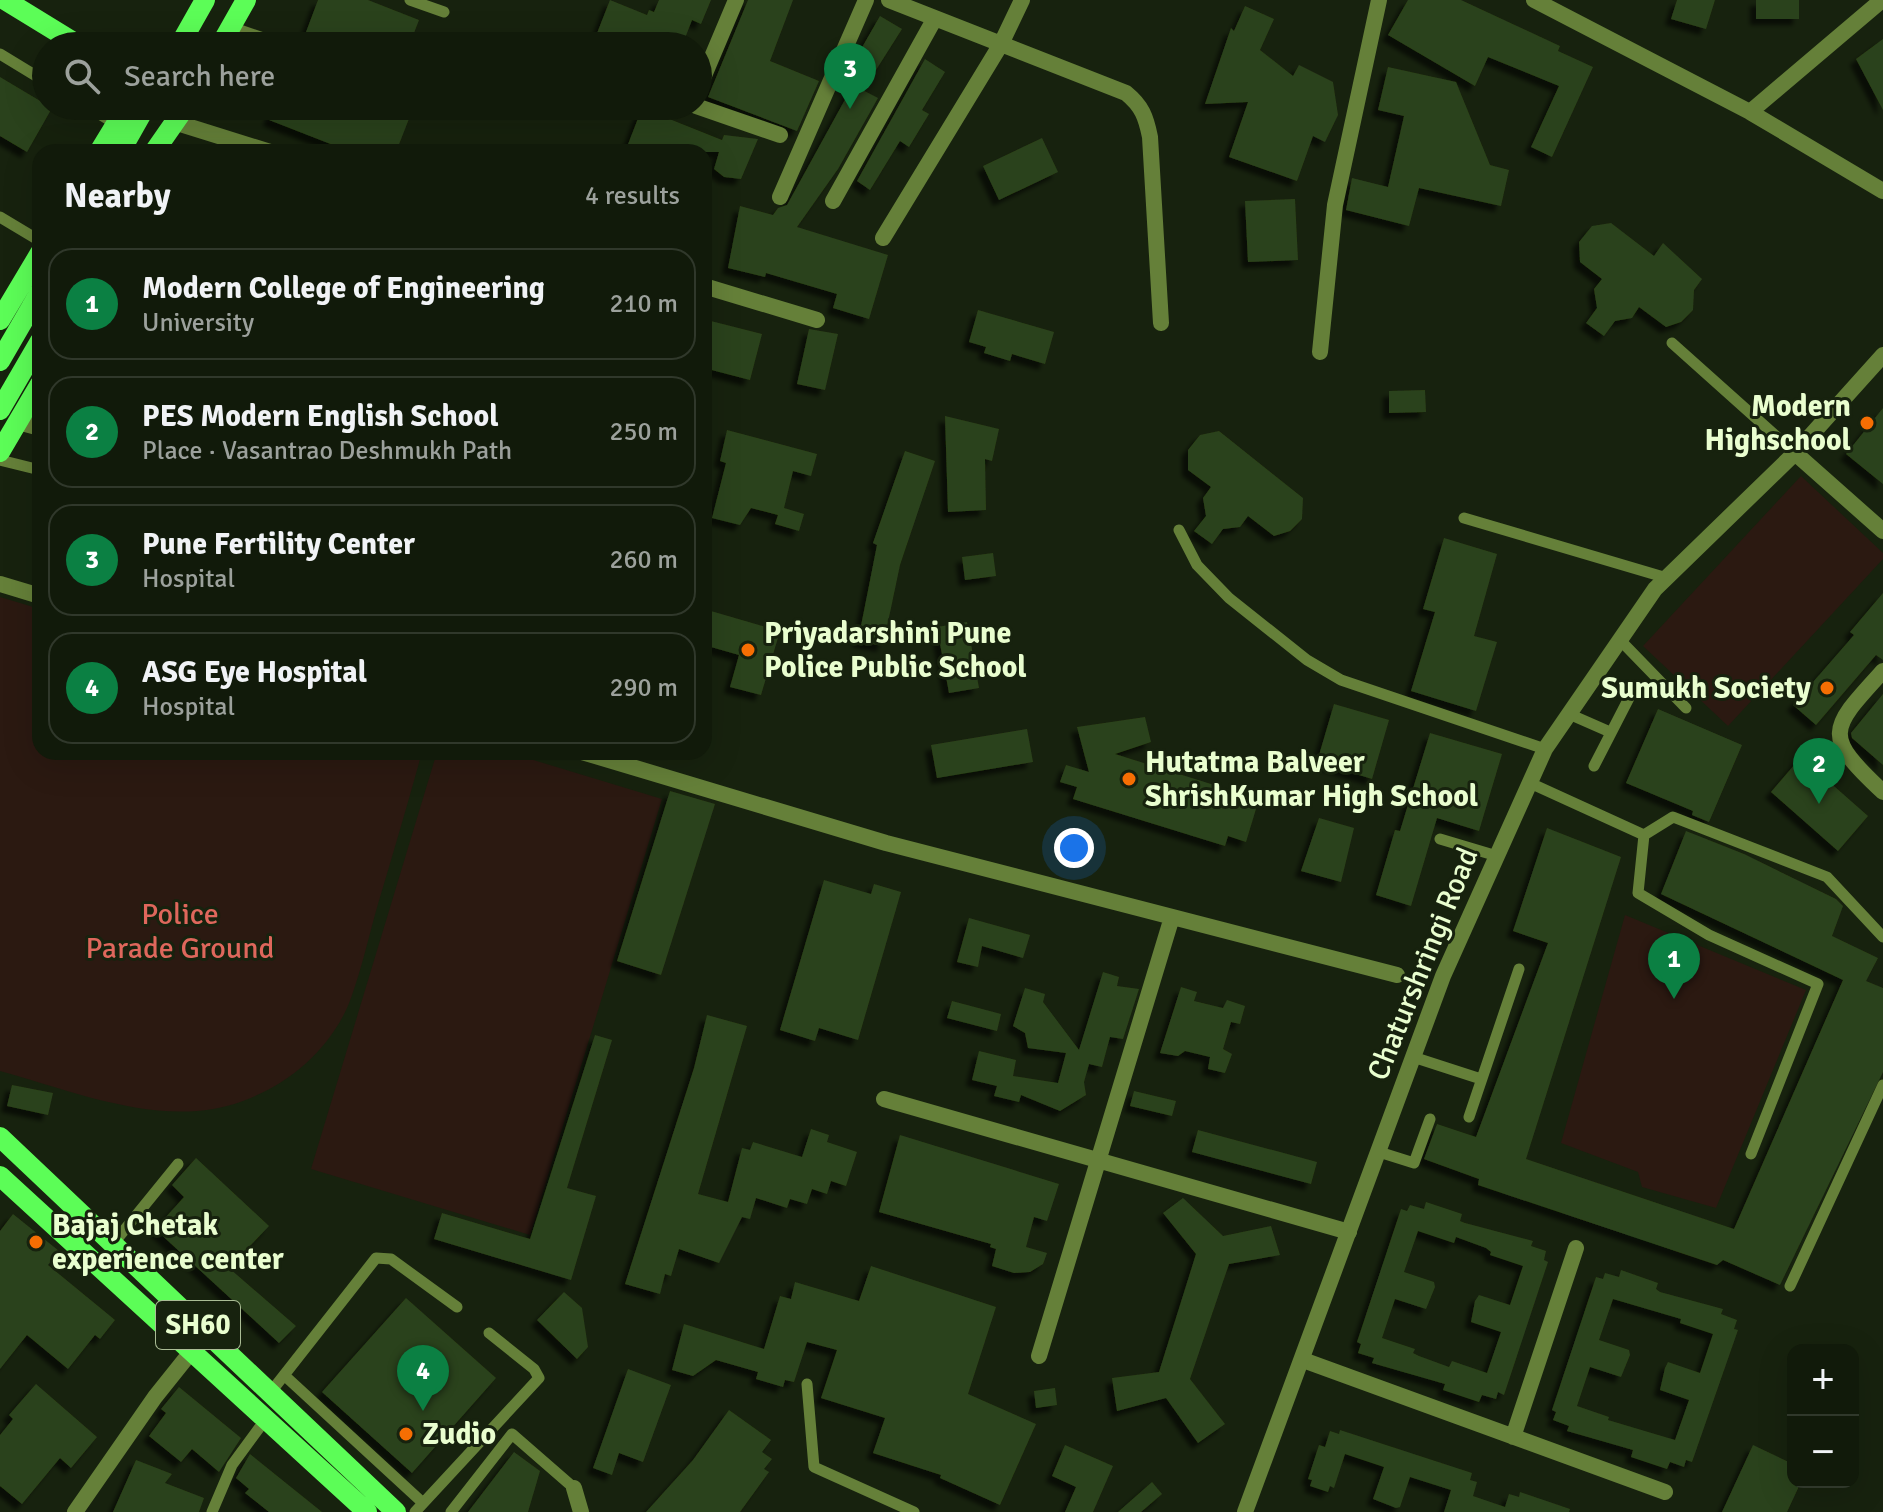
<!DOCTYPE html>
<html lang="en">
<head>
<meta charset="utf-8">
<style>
  :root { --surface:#111a0a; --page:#1a2313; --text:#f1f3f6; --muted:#9ca19c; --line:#30382b; --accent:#0b8043 }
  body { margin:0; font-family:Signika,sans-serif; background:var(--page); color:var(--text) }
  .controls { position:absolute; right:24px; bottom:24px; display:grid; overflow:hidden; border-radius:16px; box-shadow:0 8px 32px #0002 }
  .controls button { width:72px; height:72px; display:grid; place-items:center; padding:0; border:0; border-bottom:2px solid var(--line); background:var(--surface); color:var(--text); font:40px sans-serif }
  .you { position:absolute; left:1074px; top:848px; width:28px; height:28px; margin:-20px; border:6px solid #fff; border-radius:50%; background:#1a73e8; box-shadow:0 0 0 12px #1a73e833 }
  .badge { display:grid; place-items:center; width:52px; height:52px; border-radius:50%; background:var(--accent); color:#fff; font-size:26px; font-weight:700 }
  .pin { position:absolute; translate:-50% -66px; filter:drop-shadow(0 2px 4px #0008) }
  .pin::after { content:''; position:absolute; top:42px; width:28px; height:24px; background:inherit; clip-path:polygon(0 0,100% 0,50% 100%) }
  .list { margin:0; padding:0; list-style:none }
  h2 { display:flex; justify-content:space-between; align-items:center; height:104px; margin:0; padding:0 32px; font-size:34px }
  h2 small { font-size:26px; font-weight:400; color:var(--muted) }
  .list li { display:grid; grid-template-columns:52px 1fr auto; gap:24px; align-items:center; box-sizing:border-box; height:112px; margin:0 16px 16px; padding:0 16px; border:2px solid var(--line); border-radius:24px }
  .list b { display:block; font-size:30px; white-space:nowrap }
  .list p { margin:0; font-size:26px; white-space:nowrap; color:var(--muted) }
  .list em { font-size:26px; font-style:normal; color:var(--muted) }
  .icon { flex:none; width:44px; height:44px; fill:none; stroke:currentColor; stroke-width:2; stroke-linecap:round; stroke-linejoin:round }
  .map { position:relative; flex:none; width:1883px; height:1512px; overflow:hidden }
  .search { position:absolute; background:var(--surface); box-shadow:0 8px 32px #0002; left:32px; top:32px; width:680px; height:88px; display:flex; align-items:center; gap:20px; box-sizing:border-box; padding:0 28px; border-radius:44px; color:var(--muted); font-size:30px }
  .panel { position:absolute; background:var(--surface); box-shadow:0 8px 32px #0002; left:32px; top:144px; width:680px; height:616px; border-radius:24px }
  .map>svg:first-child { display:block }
</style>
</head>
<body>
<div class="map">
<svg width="1883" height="1512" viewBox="0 0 1883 1512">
  <defs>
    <filter id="shadow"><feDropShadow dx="-6" dy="6" stdDeviation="2" flood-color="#0009"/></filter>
  </defs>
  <rect width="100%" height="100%" fill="#17220e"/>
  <path fill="#2b1911" d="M1801 476 1883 553V559L1728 726 1643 646Z
    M0 597 40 609V752H422C408 803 393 854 378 904 369 935 362 968 351 998 328 1061 262 1106 197 1111 131 1116 62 1088 0 1071Z
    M437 752H507L662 799 530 1235 311 1169Z
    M1625 915 1806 990 1716 1208 1642 1187 1638 1172 1561 1143Z"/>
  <path fill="#2c421a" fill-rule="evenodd" filter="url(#shadow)" d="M318 0H368L419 20 409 46H341L306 32Z
    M610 0 647 15 649 10 654 12 659 0H711L701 24 692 20 682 46H592Z
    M748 0H793L770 61 819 81 797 131 708 97Z
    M1408 0H1461L1560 46 1558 51 1593 67 1552 157 1531 147 1559 86 1488 57 1475 86 1388 35Z
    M1677 0H1715L1706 29 1671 19Z
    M1756 0H1799V19H1756Z
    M1245 6 1274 19 1260 50 1293 76 1299 65 1333 82 1338 115 1325 142 1313 136 1297 181 1229 157 1248 102 1205 104 1231 28 1234 31Z
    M880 16 902 29 869 81 849 70Z
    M1883 39V110L1856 59Z
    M925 59 945 72 922 110 929 114 909 147 900 141 870 190 857 181Z
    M1388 67 1456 82 1490 165 1509 170 1501 206 1419 188 1409 226 1346 210 1352 178 1388 187 1404 116 1378 110Z
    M0 77 52 108 27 152 0 136Z
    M853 85 878 98 838 169 797 227 888 255 869 319 833 308 837 294 766 273 765 277 728 268 740 206 773 215 778 208 787 205Z
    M274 106H414L396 152H351L269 120Z
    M642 108 722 140 724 135 758 139 741 179 724 177 714 169 719 152H625Z
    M1042 138 1058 172 999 200 983 166Z
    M1295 199 1298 260 1248 262 1245 201Z
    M1611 223 1654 256 1663 243 1702 279 1694 290 1693 310 1681 322 1666 327 1639 307 1632 318 1615 321 1604 336 1586 323 1597 308 1594 289 1602 279 1580 262 1579 242 1592 226Z
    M978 310 1054 332 1045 364 1012 354 1010 361 984 353 986 347 969 342Z
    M707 320 762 334 750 380 704 368Z
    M809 329 838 334 825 390 797 384Z
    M1425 390 1426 412 1389 413V391Z
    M1883 408V484L1846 454Z
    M945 416 999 429 992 461 985 459 986 510 948 512Z
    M727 430 817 454 811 476 793 471 784 508 804 514 799 531 775 524 778 515 751 508 740 525 712 518 726 463 720 461Z
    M1219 431 1303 498 1302 519 1290 531 1274 536 1248 516 1240 527 1223 529 1212 544 1194 531 1206 516 1203 498 1211 487 1188 470V450L1200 435Z
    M905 451 935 461 900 565 883 646 858 641 877 545 873 543Z
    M1444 538 1497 554 1474 636 1497 642 1476 711 1411 691 1435 612 1423 609Z
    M993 553 996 576 965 580 962 557Z
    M1883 593V660L1876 655 1816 725 1793 705 1854 635 1850 632Z
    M704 609 780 631 761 695 730 687 739 655 704 645Z
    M967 622 979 688 949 693 937 627Z
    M1883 694V765L1852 738 1851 733Z
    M1334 704 1389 720 1372 779 1317 762Z
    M1658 709 1742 745 1709 822 1692 815 1693 811 1626 783Z
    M1145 717 1151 742 1115 754 1259 799 1246 842 1228 836 1225 846 1073 799 1077 787 1060 782 1066 765 1089 772 1077 727Z
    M1027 729 1033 762 937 778 931 745Z
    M1430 733 1502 754 1479 831 1437 818 1411 906 1376 895 1395 830 1400 831Z
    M1801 757 1868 816 1838 851 1771 792Z
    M670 791 715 804 661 975 617 961Z
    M1319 818 1354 828 1341 882 1301 871Z
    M1547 828 1621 857 1526 1159 1734 1229 1843 980 1661 894 1686 831 1744 854 1836 899 1843 906 1832 936 1878 958 1866 981 1883 988V1072L1780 1285 1723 1260 1717 1265 1478 1185 1479 1179 1424 1159 1437 1124 1476 1137 1548 943 1513 931Z
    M824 880 871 894 874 884 901 892 858 1040 819 1028 815 1041 780 1030Z
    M969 918 1030 935 1023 958 982 946 978 967 957 962Z
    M1103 972 1119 977 1117 986 1139 989 1123 1039 1110 1037 1102 1067 1089 1064 1084 1082 1086 1095 1060 1111 1021 1095 1019 1102 994 1096 997 1086 972 1080 979 1051 1016 1060 1013 1076 1058 1083 1066 1053 1028 1048 1025 1033 1013 1026 1025 988 1045 994 1043 1002 1079 1050Z
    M1181 987 1197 992 1194 1001 1223 1008 1227 1000 1245 1006 1240 1024 1231 1022 1223 1049 1232 1054 1225 1073 1208 1069 1210 1057 1185 1051 1178 1056 1160 1053Z
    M952 1001 1001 1014 997 1031 947 1018Z
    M707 1015 747 1026 698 1194 728 1202 742 1148 750 1150 753 1142 802 1157 811 1129 829 1135 827 1142 857 1152 846 1186 831 1181 827 1194 812 1189 807 1204 790 1199 787 1208 756 1198 750 1219 742 1217 719 1263 679 1249 671 1276 665 1274 660 1294 625 1284 694 1068Z
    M595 1035 612 1040 567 1188 596 1196 571 1280 434 1239 442 1213 530 1239Z
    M12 1085 53 1093 48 1115 7 1106Z
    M1134 1091 1176 1101 1172 1116 1130 1106Z
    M1198 1130 1317 1162 1311 1184 1192 1152Z
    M900 1135 1059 1184 1047 1221 1034 1217 1026 1247 1047 1253 1043 1264 1030 1272 1014 1273 992 1266 996 1249 990 1247 991 1244 879 1212Z
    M196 1158 269 1226 229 1268 296 1326 279 1343 155 1229 184 1197 172 1185Z
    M1183 1198 1223 1236 1271 1226 1280 1255 1229 1264 1190 1379 1225 1424 1198 1443 1166 1398 1117 1411 1112 1378 1159 1372 1196 1254 1163 1213Z
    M1426 1202 1462 1214 1460 1221 1465 1223 1533 1241 1531 1246 1546 1251 1544 1260 1548 1262 1504 1395 1498 1392 1496 1399 1482 1395 1479 1402 1443 1390 1445 1384 1372 1363 1374 1358 1358 1353 1361 1344 1357 1342 1401 1209 1407 1211 1410 1205 1424 1209ZM1418 1231 1454 1243 1456 1237 1486 1248 1491 1252 1490 1255 1523 1266 1510 1305 1479 1295 1475 1301 1471 1322 1501 1332 1487 1373 1452 1361 1449 1367 1419 1356 1413 1353 1415 1349 1382 1338 1395 1299 1426 1309 1435 1287 1434 1282 1404 1272Z
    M13 1214 59 1251 48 1265 115 1320 100 1339 95 1335 68 1369 27 1335 0 1369V1231Z
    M871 1266 996 1307 968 1394 1036 1424 1000 1505 940 1478 941 1475 873 1453 885 1418 821 1398 837 1350 807 1342 794 1382 785 1380 783 1387 756 1379 758 1372 716 1360 693 1376 672 1370 684 1324 764 1349 780 1296 791 1299 795 1282 859 1301Z
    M1621 1270 1658 1283 1656 1289 1660 1292 1723 1309 1721 1314 1737 1320 1734 1329 1738 1330 1692 1462 1686 1460 1684 1467 1670 1462 1667 1469 1631 1457 1633 1450 1567 1431 1569 1426 1553 1420 1556 1412 1552 1410 1596 1277 1603 1279 1605 1273 1619 1277ZM1613 1299 1681 1319 1680 1323 1713 1334 1700 1373 1668 1362 1665 1368 1660 1390 1689 1400 1675 1440 1608 1420 1609 1417 1577 1406 1590 1367 1621 1377 1630 1355 1629 1350 1599 1340Z
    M564 1292 582 1308 588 1347 577 1359 537 1320Z
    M406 1298 496 1378 412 1473 322 1392Z
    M628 1369 671 1385 643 1462 619 1453 612 1475 593 1468Z
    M36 1384 97 1437 71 1468 60 1458 22 1504 0 1486V1435L13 1419 9 1415Z
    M179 1387 241 1438 219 1472 192 1449 181 1462 149 1436 166 1413 161 1409Z
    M1055 1388 1057 1405 1036 1408 1034 1391Z
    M729 1410 771 1440 762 1452 772 1459 764 1469 769 1472 740 1512H646L693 1460Z
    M1340 1430 1472 1473 1470 1480 1477 1482 1473 1496 1505 1507 1509 1494 1519 1497 1520 1492 1570 1509 1569 1512H1444L1451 1490 1410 1477 1400 1507 1396 1508 1373 1499 1384 1467 1345 1454 1334 1488 1330 1486 1328 1492 1310 1486 1312 1480 1308 1479 1319 1445 1325 1447 1330 1431 1339 1434Z
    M1065 1445 1113 1466 1093 1512H1065L1076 1487 1052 1476Z
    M1753 1445 1793 1464V1482H1801L1787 1512H1722Z
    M514 1452 540 1471 528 1512H468Z
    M250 1454 322 1512H269L245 1493 249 1489 236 1478Z
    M136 1460 172 1474 165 1483 204 1498 199 1512H113Z
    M1152 1482 1162 1494 1141 1512H1118Z"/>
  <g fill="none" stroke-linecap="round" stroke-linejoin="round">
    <path stroke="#658039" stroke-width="11" d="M410 0 444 12
      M231 27 287 46
      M0 54 46 82
      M86 106 116 124
      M0 217 40 241
      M1672 343 1795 453
      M0 460 40 470
      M1464 518 1667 578
      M1179 530 1197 565 1229 598 1307 660 1341 680 1545 749
      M1620 640 1686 708
      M1569 714 1610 732
      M1594 766 1629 698
      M1530 783 1644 835 1638 893 1709 935 1818 984 1751 1154
      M1644 835 1673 817 1827 877 1883 937
      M1440 839 1497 856
      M1413 1057 1481 1079
      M1469 1117 1519 969
      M1379 1152 1414 1163 1430 1119
      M113 1244 178 1164
      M1790 1286 1883 1085
      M284 1375 423 1503
      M807 1384 814 1467 914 1512
      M270 1393 376 1258 391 1259 457 1307
      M212 1512 232 1465 265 1420
      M415 1512 539 1378 534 1369 489 1333
      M451 1512 512 1434 574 1488"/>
    <path stroke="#658039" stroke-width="16" d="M889 0 1126 93C1142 106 1146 117 1150 137L1161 323
      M1534 0 1750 112 1883 191
      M698 90 736 0
      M696 106 780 135
      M1750 112 1882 0
      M174 122 270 152
      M780 197 866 0
      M833 201 935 18
      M883 238 1001 44 1022 0
      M704 286 817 320
      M1320 352 1335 205 1379 0
      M18 422 40 428
      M0 584 40 596
      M1883 671C1829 730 1822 735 1883 792
      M582 752 886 843 1397 975
      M884 1099 1349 1232
      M1039 1356 1172 917
      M1303 1360 1665 1492
      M1513 1437 1576 1248
      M574 1488 581 1512
      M75 1512 155 1397 191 1352"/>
    <path stroke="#658039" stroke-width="16" d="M1795 453 1883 531
      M1245 1512 1443 976 1545 749 1655 589 1795 453 1883 355"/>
    <path stroke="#5cfd57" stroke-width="20" d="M5 0 80 46
      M179 46 205 0
      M220 46 246 0
      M99 152 116 124 137 106
      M120 152 146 106
      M154 152 186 106
      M0 320 40 253
      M0 361 40 292
      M0 410 40 341
      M0 452 40 384
      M0 1137 396 1512
      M0 1176 367 1512"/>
  </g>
  <g fill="#f66e03" stroke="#17220e" stroke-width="3">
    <circle cx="1867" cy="423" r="8"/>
    <circle cx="748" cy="650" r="8"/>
    <circle cx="1827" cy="688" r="8"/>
    <circle cx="1129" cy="779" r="8"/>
    <circle cx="36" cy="1242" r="8"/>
    <circle cx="406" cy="1434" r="8"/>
  </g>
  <g text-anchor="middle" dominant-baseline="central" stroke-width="6" stroke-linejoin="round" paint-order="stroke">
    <rect fill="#17220e" stroke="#aabc95" stroke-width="2" x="156" y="1301" width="84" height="48" rx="6"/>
    <g font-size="28" font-weight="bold" fill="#e9fecf">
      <text x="198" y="1325">SH60</text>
    </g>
    <g font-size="30" font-weight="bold" fill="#e9fecf" stroke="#17220e" text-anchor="start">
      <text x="1851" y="406" text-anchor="end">Modern<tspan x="1851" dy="34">Highschool</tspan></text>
      <text x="764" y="633">Priyadarshini Pune<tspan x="764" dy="34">Police Public School</tspan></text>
      <text x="1811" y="688" text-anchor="end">Sumukh Society</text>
      <text x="1145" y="762">Hutatma Balveer<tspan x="1145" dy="34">ShrishKumar High School</tspan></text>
      <text x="52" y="1225">Bajaj Chetak<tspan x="52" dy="34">experience center</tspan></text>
      <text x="422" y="1434">Zudio</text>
    </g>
    <g font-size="30" fill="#de675c" stroke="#17220e">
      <text x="180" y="914">Police<tspan x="180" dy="34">Parade Ground</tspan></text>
    </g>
    <g font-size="30" fill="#e9fecf" stroke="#17220e">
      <text transform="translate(1423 964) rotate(-68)">Chaturshringi Road</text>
    </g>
  </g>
</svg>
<div class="controls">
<button>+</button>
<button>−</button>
</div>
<div class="you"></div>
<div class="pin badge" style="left:1674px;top:999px">1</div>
<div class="pin badge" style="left:1819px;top:804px">2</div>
<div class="pin badge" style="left:850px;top:109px">3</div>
<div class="pin badge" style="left:423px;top:1411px">4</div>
<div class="search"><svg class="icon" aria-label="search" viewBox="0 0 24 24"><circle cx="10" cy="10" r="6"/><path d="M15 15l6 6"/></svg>Search here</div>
<section class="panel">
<h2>Nearby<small>4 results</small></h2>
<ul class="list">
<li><span class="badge">1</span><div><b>Modern College of Engineering</b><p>University</p></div><em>210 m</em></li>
<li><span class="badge">2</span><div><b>PES Modern English School</b><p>Place · Vasantrao Deshmukh Path</p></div><em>250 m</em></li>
<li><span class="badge">3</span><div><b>Pune Fertility Center</b><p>Hospital</p></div><em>260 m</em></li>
<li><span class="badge">4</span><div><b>ASG Eye Hospital</b><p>Hospital</p></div><em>290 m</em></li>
</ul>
</section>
</div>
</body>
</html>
